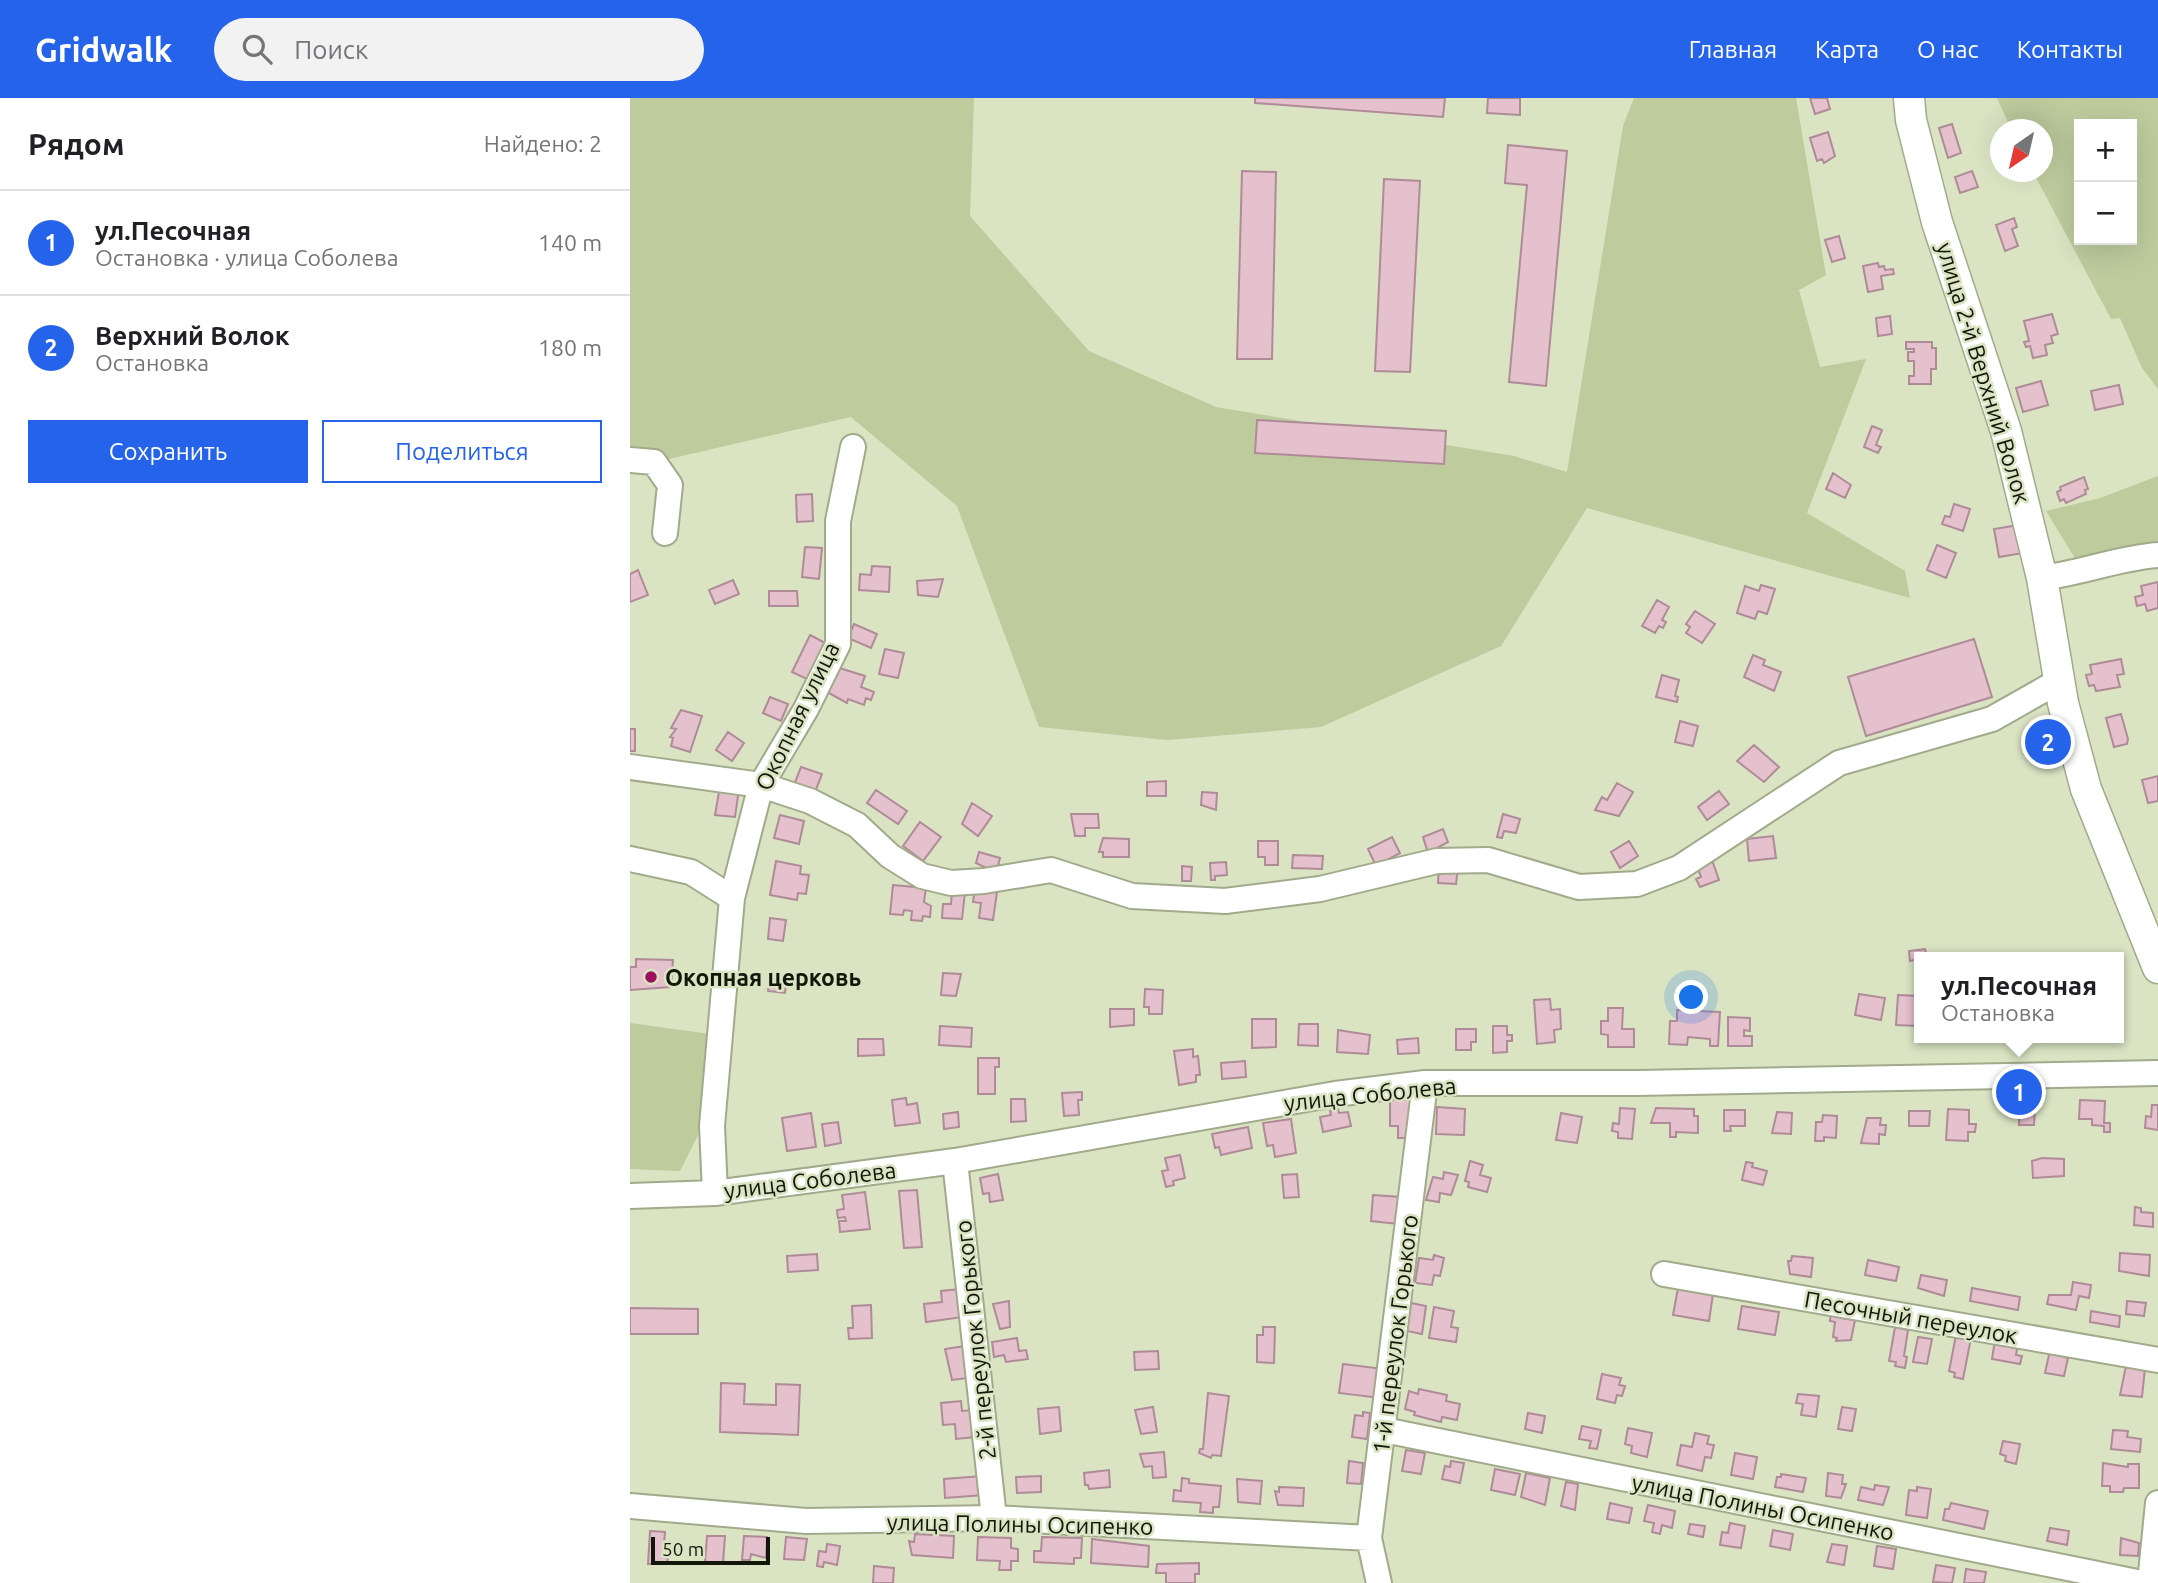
<!DOCTYPE html>
<html lang="ru">
<head>
<meta charset="utf-8">
<style>
  :root { --surface:#fff; --page:#f2f2f2; --text:#202124; --muted:#757577; --line:#e0e0e0; --accent:#2563eb }
  body { margin:0; font-family:Ubuntu,sans-serif; background:var(--page); color:var(--text) }
  .controls { position:absolute; right:21px; top:21px; display:grid; overflow:hidden; border-radius:0px; box-shadow:0 7px 28px #0002 }
  .controls button { width:63px; height:63px; display:grid; place-items:center; padding:0; border:0; border-bottom:2px solid var(--line); background:var(--surface); color:var(--text); font:35px sans-serif }
  .compass { position:absolute; left:1360px; top:21px; width:63px; height:63px; border-radius:50%; background:var(--surface); box-shadow:0 7px 28px #0002; rotate:214deg }
  .scale { position:absolute; left:21px; bottom:18px; width:119px; box-sizing:border-box; padding-left:7px; border:4px solid #13160a; border-top:0; font-size:19px; line-height:24px; white-space:nowrap; color:#13160a; -webkit-text-stroke:5px #dae4c3; paint-order:stroke }
  .you { position:absolute; left:1062px; top:900px; width:24px; height:24px; margin:-18px; border:5px solid #fff; border-radius:50%; background:#1a73e8; box-shadow:0 0 0 10px #1a73e833 }
  .badge { display:grid; place-items:center; width:46px; height:46px; border-radius:50%; background:var(--accent); color:#fff; font-size:23px; font-weight:700 }
  .pin { position:absolute; translate:-50% -50%; border:4px solid #fff; box-shadow:0 2px 7px #0006 }
  .popup { position:absolute; left:1284px; top:854px; width:210px; height:91px; box-sizing:border-box; display:grid; place-content:center; border-radius:0px; background:var(--surface); filter:drop-shadow(0 2px 5px #0005); font-size:23px; white-space:nowrap; color:var(--muted) }
  .popup b { font-size:26px; color:var(--text) }
  .popup::after { content:''; position:absolute; left:50%; top:100%; margin-left:-14px; border:14px solid transparent; border-top-color:var(--surface) }
  .list { margin:0; padding:0; list-style:none }
  h2 { display:flex; justify-content:space-between; align-items:center; height:91px; margin:0; padding:0 28px; font-size:30px }
  h2 small { font-size:23px; font-weight:400; color:var(--muted) }
  .list li { display:grid; grid-template-columns:46px 1fr auto; gap:21px; align-items:center; box-sizing:border-box; height:105px; padding:0 28px; border-top:2px solid var(--line) }
  .list b { display:block; font-size:26px; white-space:nowrap }
  .list p { margin:0; font-size:23px; white-space:nowrap; color:var(--muted) }
  .list em { font-size:23px; font-style:normal; color:var(--muted) }
  .actions { display:flex; gap:14px; padding:21px 28px }
  .actions a { flex:1; padding:16px 0; border:2px solid var(--accent); border-radius:0px; text-align:center; font-size:24px; color:var(--accent) }
  .actions .main { background:var(--accent); color:#fff }
  .icon { flex:none; width:38px; height:38px; fill:none; stroke:currentColor; stroke-width:2; stroke-linecap:round; stroke-linejoin:round }
  .map { position:relative; flex:none; width:1528px; height:1485px; overflow:hidden }
  header { display:flex; align-items:center; gap:42px; box-sizing:border-box; height:98px; padding:0 35px; background:var(--accent); color:#fff }
  header strong { font-size:33px }
  nav { display:flex; gap:38px; margin-inline-start:auto; font-size:24px }
  .search { width:490px; height:63px; background:var(--page); display:flex; align-items:center; gap:18px; box-sizing:border-box; padding:0 24px; border-radius:38px; color:var(--muted); font-size:26px }
  main { display:flex }
  aside { flex:1; background:var(--surface) }
  .map>svg:first-child { display:block }
</style>
</head>
<body>
<header>
<strong>Gridwalk</strong>
<div class="search"><svg class="icon" aria-label="search" viewBox="0 0 24 24"><circle cx="10" cy="10" r="6"/><path d="M15 15l6 6"/></svg>Поиск</div>
<nav><a>Главная</a><a>Карта</a><a>О нас</a><a>Контакты</a></nav>
</header>
<main>
<aside>
<h2>Рядом<small>Найдено: 2</small></h2>
<ul class="list">
<li><span class="badge">1</span><div><b>ул.Песочная</b><p>Остановка · улица Соболева</p></div><em>140 m</em></li>
<li><span class="badge">2</span><div><b>Верхний Волок</b><p>Остановка</p></div><em>180 m</em></li>
</ul>
<div class="actions"><a class="main">Сохранить</a><a>Поделиться</a></div>
</aside>
<div class="map">
<svg width="1528" height="1485" viewBox="0 0 1528 1485">
  <rect width="100%" height="100%" fill="#dae4c3"/>
  <path fill="#bdcb9d" fill-rule="evenodd" d="M0 0H344L340 118 459 253 586 309 884 358 937 374 993 28 1004 0H1166L1196 177 1169 192 1190 269 1236 261 1177 415 1275 473 1280 500 957 410 871 548 691 629 537 642 409 629 327 408 221 319 0 370Z
    M1367 0H1528V291L1512 270 1490 220 1481 221 1403 74H1412V32L1381 31ZM1502 26V142H1449V26Z
    M1528 378V445L1451 470 1416 413 1470 400Z
    M0 925 80 936 68 1037 50 1073 0 1071Z"/>
  <path fill="#e5c0cd" stroke="#af8b98" stroke-width="2" d="M625 0H815L813 19 625 5Z
    M858 0H890V17L857 15Z
    M1180 0H1197L1200 11 1185 16Z
    M1322 26 1331 55 1318 60 1309 30Z
    M1198 34 1205 58 1194 65 1192 61 1187 63 1180 40Z
    M878 47 937 53 916 288 879 284 897 87 875 85Z
    M612 73 646 74 642 261H607Z
    M1342 73 1348 89 1330 95 1325 79Z
    M754 81 790 83 780 274 745 273Z
    M1384 120 1387 129 1382 131 1388 148 1375 153 1366 127Z
    M1209 138 1215 160 1202 164 1195 142Z
    M1248 165 1249 169 1254 168 1255 172 1263 171 1264 176 1251 178 1253 191 1238 194 1233 168Z
    M1422 216 1428 236 1421 238 1423 245 1415 247 1417 257 1403 260 1400 248 1396 249 1394 244 1399 243 1394 223Z
    M1260 218 1262 236 1248 238 1246 220Z
    M1276 244H1302V250H1306V271H1301V286H1279V278H1284V263H1278V254H1284V251H1276Z
    M1411 283 1418 307 1393 314 1386 290Z
    M1489 287 1493 306 1465 312 1461 293Z
    M627 322 816 333 814 366 625 355Z
    M1242 328 1252 332 1246 347 1251 349 1248 355 1234 349Z
    M1203 375 1221 387 1215 400 1196 391Z
    M1454 379 1458 391 1455 392 1456 396 1436 405 1434 401 1430 403 1427 394 1431 392 1430 389Z
    M182 396 183 423 167 424 166 397Z
    M1324 406 1340 411 1333 433 1312 426 1315 418 1320 419Z
    M1389 427 1393 455 1369 459 1364 431Z
    M1307 447 1326 455 1316 480 1297 472Z
    M175 449 192 450 189 481 172 479Z
    M242 468 260 469 259 494 229 492 230 476 241 477Z
    M8 472 18 497 0 504V476Z
    M313 481 308 499 288 497 287 483Z
    M103 482 109 496 85 506 79 492Z
    M1528 484V510L1517 513 1515 506 1507 508 1505 499 1513 497 1511 488Z
    M1131 487 1145 491 1137 516 1128 513 1125 521 1107 515 1115 488 1129 493Z
    M139 493H167L168 508H139Z
    M1027 502 1039 509 1032 522 1036 524 1033 530 1029 528 1025 535 1012 528Z
    M1065 513 1085 526 1072 545 1056 535 1060 529 1056 526Z
    M224 526 247 536 241 550 218 540Z
    M180 537 199 547 181 583 162 574Z
    M1344 541 1362 599 1236 638 1218 579Z
    M255 551 274 555 268 580 249 576Z
    M1123 557 1135 562 1133 567 1151 574 1144 593 1114 579Z
    M1491 561 1494 576 1487 577 1490 589 1466 593 1464 587 1459 588 1456 577 1462 576 1460 567Z
    M206 569 235 578 231 589 244 594 241 602 236 600 234 607 218 601 217 605 197 594Z
    M1032 577 1049 582 1045 598 1048 599 1047 604 1026 599Z
    M140 599 158 606 151 623 133 615Z
    M51 612 72 618 60 654 41 648 43 640 40 639 46 631 41 630Z
    M1491 616 1498 641 1497 646 1484 649 1476 620Z
    M1050 623 1068 628 1063 648 1045 644Z
    M0 631H5V653H0Z
    M98 634 114 645 102 663 86 652Z
    M1124 647 1149 669 1134 684 1107 663Z
    M171 669 192 676 185 694 164 687Z
    M1528 678V703L1518 705 1512 682Z
    M536 683V698H517V684Z
    M987 685 1003 694 989 718 965 712 972 699 977 702Z
    M90 688 109 691 105 719 85 717Z
    M246 692 277 713 268 726 237 705Z
    M1089 693 1099 706 1077 722 1068 709Z
    M572 694 587 695 586 712 571 707Z
    M342 705 362 718 348 738 332 726Z
    M441 716H468L469 730H455V738H445Z
    M873 716 890 721 886 735 874 733 872 740 867 739Z
    M150 717 174 723 169 746 144 740Z
    M290 724 311 739 293 763 273 748Z
    M813 731 818 744 798 755 793 739Z
    M1143 738 1146 760 1119 763 1117 741Z
    M762 739 770 755 746 768 738 751Z
    M473 740 499 741V759H473V754H469Z
    M628 743H648V767H635V759H628Z
    M999 743 1008 758 990 770 981 754Z
    M349 754 370 760 366 775 346 765Z
    M663 757 693 758 692 771 662 770Z
    M1081 759 1089 782 1070 789 1066 781 1071 779 1066 765Z
    M146 763 171 768 170 776 179 777 176 796 168 795 167 802 140 797Z
    M596 764 597 777 585 778V782H581L580 765Z
    M552 768 562 769 561 783H552Z
    M809 768 828 769 826 786 808 785Z
    M263 787 296 790 294 804 301 808 300 819 293 818 292 823 281 822 282 813 274 812 273 817 260 816Z
    M345 791 367 794 363 822 349 820 351 805 343 804Z
    M322 793 335 794 332 821 312 820 313 806H321Z
    M140 820 156 822 153 843 138 841Z
    M1295 851 1297 859 1280 863 1279 853Z
    M6 861 43 862 41 889 0 892V869H6Z
    M313 875 331 876 326 898 311 897Z
    M140 879 157 881 155 895 138 893Z
    M515 891 533 892 532 916H519V909H514Z
    M1229 896 1255 900 1251 922 1225 917Z
    M1268 897 1289 898V928L1266 927Z
    M920 901 921 912 930 911 931 931 924 932 925 944 907 946 904 902Z
    M978 910H993L992 931H1004V949H978V937L971 936V923H978Z
    M480 911H504V927L480 929Z
    M1047 912 1090 914 1088 948H1080V941L1058 939 1057 947 1039 946 1040 923H1047Z
    M1098 919 1120 920V933L1114 932V938H1122V948H1098Z
    M622 921H646V949L622 950Z
    M669 926H688V948L668 947Z
    M310 928 342 930 341 949 309 947Z
    M863 928H877V937H882V943H877V954L863 955Z
    M826 931H846V944H841V952H826Z
    M708 932 740 937 738 956 707 954Z
    M788 940 789 955 768 956 767 942Z
    M228 941H253L254 957 228 958Z
    M563 951V959L568 958 570 977H566V984L549 987 544 953Z
    M348 960H369V969H365V996H348Z
    M615 963 616 979 592 981 591 965Z
    M452 994V1002H448L449 1017 434 1018 432 995Z
    M276 1000 277 1007 287 1005 290 1025 265 1028 262 1002Z
    M381 1001H395L396 1023 381 1024Z
    M760 1002H783V1040H768V1028H760Z
    M1450 1002 1475 1003 1474 1025H1480V1034H1474V1028L1462 1027V1021H1449Z
    M1390 1007H1405L1404 1027H1389Z
    M1522 1007H1528V1032L1515 1030 1516 1018 1521 1019Z
    M807 1009 835 1011 834 1037 806 1036Z
    M990 1010 1005 1011 1002 1041 988 1040V1034L982 1033 983 1025 989 1026Z
    M1026 1010 1064 1011V1018H1068V1035L1046 1034V1039H1040V1025H1021Z
    M708 1011 709 1015 718 1014 721 1028 693 1034 690 1019 701 1017 700 1013Z
    M1318 1011 1339 1012V1026H1346L1345 1034H1338V1043L1316 1042Z
    M1094 1012H1115V1028H1100L1101 1033H1094Z
    M1279 1013H1300L1299 1028H1279Z
    M328 1014 329 1029 314 1031 313 1016Z
    M1147 1014 1162 1015 1161 1036 1142 1035Z
    M181 1015 186 1049 157 1053 152 1020Z
    M931 1015 952 1019 947 1045 926 1042Z
    M1193 1017 1207 1018 1206 1040 1194 1039V1043H1185L1186 1024H1192Z
    M1237 1020H1251L1250 1027H1256L1255 1037 1249 1036V1046L1231 1045Z
    M661 1021 666 1055 645 1059 643 1047 637 1048 633 1025Z
    M208 1024 211 1045 195 1048 192 1026Z
    M618 1029 622 1050 591 1057 589 1049 585 1050 582 1036Z
    M550 1057 555 1080 543 1083 544 1087 536 1089 532 1073 538 1072 535 1060Z
    M1412 1060 1434 1061V1078L1403 1080 1402 1063Z
    M840 1063 853 1067 850 1077 861 1080 857 1094 838 1089 839 1084 835 1083Z
    M1116 1064 1123 1065 1122 1069 1137 1073 1133 1087 1112 1082Z
    M814 1074 828 1077 821 1097 810 1095 809 1104 796 1102 803 1079 813 1081Z
    M368 1076 373 1102 360 1104 359 1095 353 1096 350 1080Z
    M667 1076 669 1099 654 1100 652 1077Z
    M287 1092 292 1149 274 1150 269 1093Z
    M235 1094 240 1131 210 1134 209 1123H216L215 1119 208 1120 207 1112 214 1111 212 1097Z
    M743 1097 771 1099 768 1126 741 1123Z
    M1505 1109 1511 1110V1114L1523 1115V1129L1504 1127Z
    M1490 1155 1520 1157 1519 1178 1489 1173Z
    M187 1156 188 1172 158 1174 157 1158Z
    M804 1157 814 1160 810 1178 804 1177 802 1187 785 1185 789 1160 803 1162Z
    M1162 1158 1183 1160 1181 1179 1160 1176 1158 1163H1161Z
    M1238 1162 1269 1169 1266 1183 1235 1177Z
    M1291 1177 1317 1182 1314 1198 1288 1190Z
    M1443 1184 1461 1187 1459 1200 1449 1198 1446 1212 1417 1206 1419 1197H1441Z
    M1048 1190 1083 1196 1079 1223 1043 1217Z
    M1342 1190 1390 1199 1388 1212 1340 1203Z
    M330 1191 333 1219 296 1224 294 1206 312 1204 311 1193Z
    M379 1203 380 1229 370 1231 363 1206Z
    M1497 1203 1516 1205 1514 1218 1496 1216Z
    M781 1205 796 1208 792 1236 777 1233Z
    M241 1207 242 1240 219 1241 218 1230H223L222 1208Z
    M1112 1208 1149 1214 1145 1237 1108 1231Z
    M804 1209 824 1213 821 1229 828 1230 826 1244 799 1240Z
    M0 1210 68 1211V1236H0Z
    M1201 1213 1212 1215 1211 1220 1225 1222 1221 1242 1206 1243 1207 1240 1203 1239 1205 1224 1200 1223Z
    M1461 1213 1490 1218 1489 1229 1460 1224Z
    M633 1229H645L644 1265 627 1264V1237H633Z
    M1265 1229 1278 1232 1274 1258 1277 1259 1275 1270 1265 1268 1266 1264 1259 1263Z
    M1326 1237 1341 1240 1333 1281 1324 1279 1325 1275 1319 1273Z
    M1288 1239 1302 1241 1297 1266 1283 1264Z
    M387 1240 389 1253 396 1252 398 1261 376 1264 374 1257 364 1259 362 1244Z
    M1365 1242 1388 1246 1386 1257 1392 1258 1390 1266 1362 1261Z
    M335 1248 338 1280 322 1282 315 1251Z
    M1420 1252 1434 1254V1259L1438 1260 1434 1278 1415 1275Z
    M528 1253 529 1271 505 1272 504 1254Z
    M713 1266 754 1271 750 1300 709 1295Z
    M1496 1268 1515 1270 1512 1299 1490 1297Z
    M972 1276 991 1280 989 1287 995 1288 992 1298 987 1297 985 1305 967 1301Z
    M91 1285 115 1286 114 1306 146 1307V1286L170 1287 168 1337 90 1334Z
    M789 1291 817 1297 816 1303 830 1306 827 1322 812 1319 811 1324 784 1317 785 1314 775 1311 779 1293 788 1296Z
    M578 1295 599 1298 591 1358 582 1357 581 1360 569 1355 570 1351H573Z
    M1168 1296 1189 1298 1186 1319 1171 1317 1173 1306 1166 1305Z
    M331 1303 332 1313 343 1312 345 1339 326 1341 325 1326 313 1327 311 1305Z
    M429 1309 431 1333 410 1336 408 1311Z
    M523 1309 527 1334 511 1336 505 1312Z
    M1212 1309 1226 1311 1222 1333 1208 1331Z
    M733 1314 740 1315 737 1341 722 1339 725 1317 733 1318Z
    M898 1315 915 1318 912 1335 895 1331Z
    M952 1328 971 1332 967 1351 959 1350 961 1343 949 1341Z
    M998 1330 1022 1335 1017 1359 1001 1355 1002 1348 995 1346Z
    M1483 1332 1498 1333 1497 1339 1511 1341 1510 1354 1481 1351Z
    M1065 1335 1079 1338 1077 1346 1084 1347 1081 1360 1075 1359 1072 1373 1047 1367 1051 1347 1062 1349Z
    M1373 1343 1390 1346 1386 1366 1375 1363 1376 1358 1370 1356Z
    M776 1352 795 1355 791 1376 772 1373Z
    M534 1354 536 1379 523 1380 522 1368 514 1369 510 1356Z
    M1105 1355 1127 1359 1123 1381 1101 1377Z
    M719 1363 733 1365 731 1386 717 1385Z
    M821 1363 834 1365 830 1385 812 1381 815 1368 820 1369Z
    M1473 1365 1498 1369V1366H1509V1390H1494L1493 1394H1480V1388H1472Z
    M865 1371 890 1376 885 1397 861 1392Z
    M479 1372 480 1389 459 1391 458 1387H455L454 1375Z
    M896 1375 920 1380 915 1407 891 1399Z
    M1198 1375 1213 1377 1212 1386H1216L1211 1400 1196 1398Z
    M1151 1376 1176 1380 1173 1394 1145 1389 1147 1379H1151Z
    M352 1378 354 1397 315 1400 314 1381Z
    M411 1378V1394L387 1395 386 1379Z
    M552 1380 559 1381V1385L591 1388 589 1409H583V1415L570 1414 571 1405 543 1403 544 1392 551 1393Z
    M607 1381 632 1383 630 1406 608 1404Z
    M936 1384 948 1386 945 1412 931 1408Z
    M1245 1387 1259 1389 1253 1407 1228 1402 1231 1389 1244 1392Z
    M649 1389 674 1390 673 1408 648 1407 645 1393 649 1394Z
    M1287 1389 1301 1391 1297 1420 1276 1417 1279 1392 1287 1393Z
    M980 1405 1002 1410 999 1425 977 1421Z
    M1321 1405 1358 1413 1354 1431 1313 1422 1315 1411H1319Z
    M1018 1407 1045 1413 1042 1430 1032 1427 1030 1436 1022 1434 1024 1425 1014 1423Z
    M1100 1425 1115 1428 1111 1450 1090 1447 1092 1434 1098 1435Z
    M1060 1426 1075 1428 1073 1439 1058 1436Z
    M1420 1430 1439 1433 1437 1447 1417 1443Z
    M1143 1432 1163 1436 1160 1452 1140 1448Z
    M20 1433 35 1434 33 1457 38 1458 37 1466H18Z
    M285 1436 324 1438 323 1460 282 1457 279 1443 284 1444Z
    M77 1438H95L93 1465 75 1464Z
    M114 1438 137 1439 136 1460 121 1456 120 1462H112Z
    M156 1439 177 1441 174 1462 154 1461Z
    M348 1439 381 1440V1450L388 1451V1463H381V1472H369L370 1463 347 1462Z
    M412 1439 452 1440 451 1460H444V1466L404 1464V1453H411Z
    M1491 1440 1509 1445 1508 1458 1490 1457Z
    M462 1441 519 1448 518 1469 461 1465Z
    M197 1446 210 1448 207 1467 194 1464 193 1469 187 1468 189 1453 196 1454Z
    M1202 1446 1217 1448 1214 1467 1197 1464Z
    M1247 1448 1266 1451 1263 1471 1244 1468Z
    M569 1465V1476H565V1485H536V1475H526L527 1466Z
    M1306 1467 1325 1470 1322 1485 1303 1484Z
    M244 1468 264 1470 263 1485H243Z
    M1336 1471 1356 1474 1354 1485H1334Z"/>
  <g fill="none" stroke-linecap="round" stroke-linejoin="round">
    <g stroke="#a1aa8a" stroke-width="28">
      <path id="minor" d="M0 362 24 364 40 387 35 435
        M1412 480C1452 475 1488 460 1528 457
        M0 669 131 687 180 703 227 727 260 758 292 778 321 785 354 783 421 772 502 798 595 803 690 791 807 763 858 762 949 789 1007 786 1049 770 1209 665 1362 621 1429 583
        M0 761 61 774 102 800
        M325 1063 364 1420
        M85 1095 82 1028 102 800 131 687 176 611 208 546V423L223 349
        M0 1098 85 1095 325 1063 705 996 795 985H1008L1528 975
        M1034 1176 1528 1262
        M754 1332 1512 1485
        M0 1408 176 1423 364 1420 739 1440
        M749 1485 739 1440 795 985
        M1520 1485 1528 1405"/>
    </g>
    <g stroke="#a1aa8a" stroke-width="33">
      <path id="major" d="M1279 0 1281 22 1307 124 1376 333 1412 480 1433 605 1456 691 1528 870"/>
    </g>
    <use href="#minor" stroke="#fff" stroke-width="24"/>
    <use href="#major" stroke="#fff" stroke-width="30"/>
  </g>
  <circle fill="#9d0f5c" stroke="#dae4c3" stroke-width="2.5" cx="21" cy="879" r="7"/>
  <g text-anchor="middle" dominant-baseline="central" stroke-width="5" stroke-linejoin="round" paint-order="stroke">
    <g font-size="23" fill="#13160a" stroke="#dae4c3">
      <text transform="translate(1354 275) rotate(73)">улица 2-й Верхний Волок</text>
      <text transform="translate(167 618) rotate(-64)">Окопная улица</text>
      <text transform="translate(740 996) rotate(-6)">улица Соболева</text>
      <text transform="translate(180 1082) rotate(-7)">улица Соболева</text>
      <text transform="translate(1281 1219) rotate(10)">Песочный переулок</text>
      <text transform="translate(765 1236) rotate(-83)">1-й переулок Горького</text>
      <text transform="translate(345 1242) rotate(-96)">2-й переулок Горького</text>
      <text transform="translate(1133 1409) rotate(11)">улица Полины Осипенко</text>
      <text transform="translate(390 1426) rotate(1)">улица Полины Осипенко</text>
    </g>
    <g font-size="23" font-weight="bold" fill="#13160a" stroke="#dae4c3" text-anchor="start">
      <text x="35" y="879">Окопная церковь</text>
    </g>
  </g>
</svg>
<div class="controls">
<button>+</button>
<button>−</button>
</div>
<svg class="compass" viewBox="-18 -18 36 36"><path d="M0-13l5 13h-10z" fill="#e53935"/><path d="M0 13l5-13h-10z" fill="#757577"/></svg>
<div class="scale">50 m</div>
<div class="you"></div>
<div class="pin badge" style="left:1389px;top:994px">1</div>
<div class="popup"><b>ул.Песочная</b>Остановка</div>
<div class="pin badge" style="left:1418px;top:644px">2</div>
</div>
</main>
</body>
</html>
